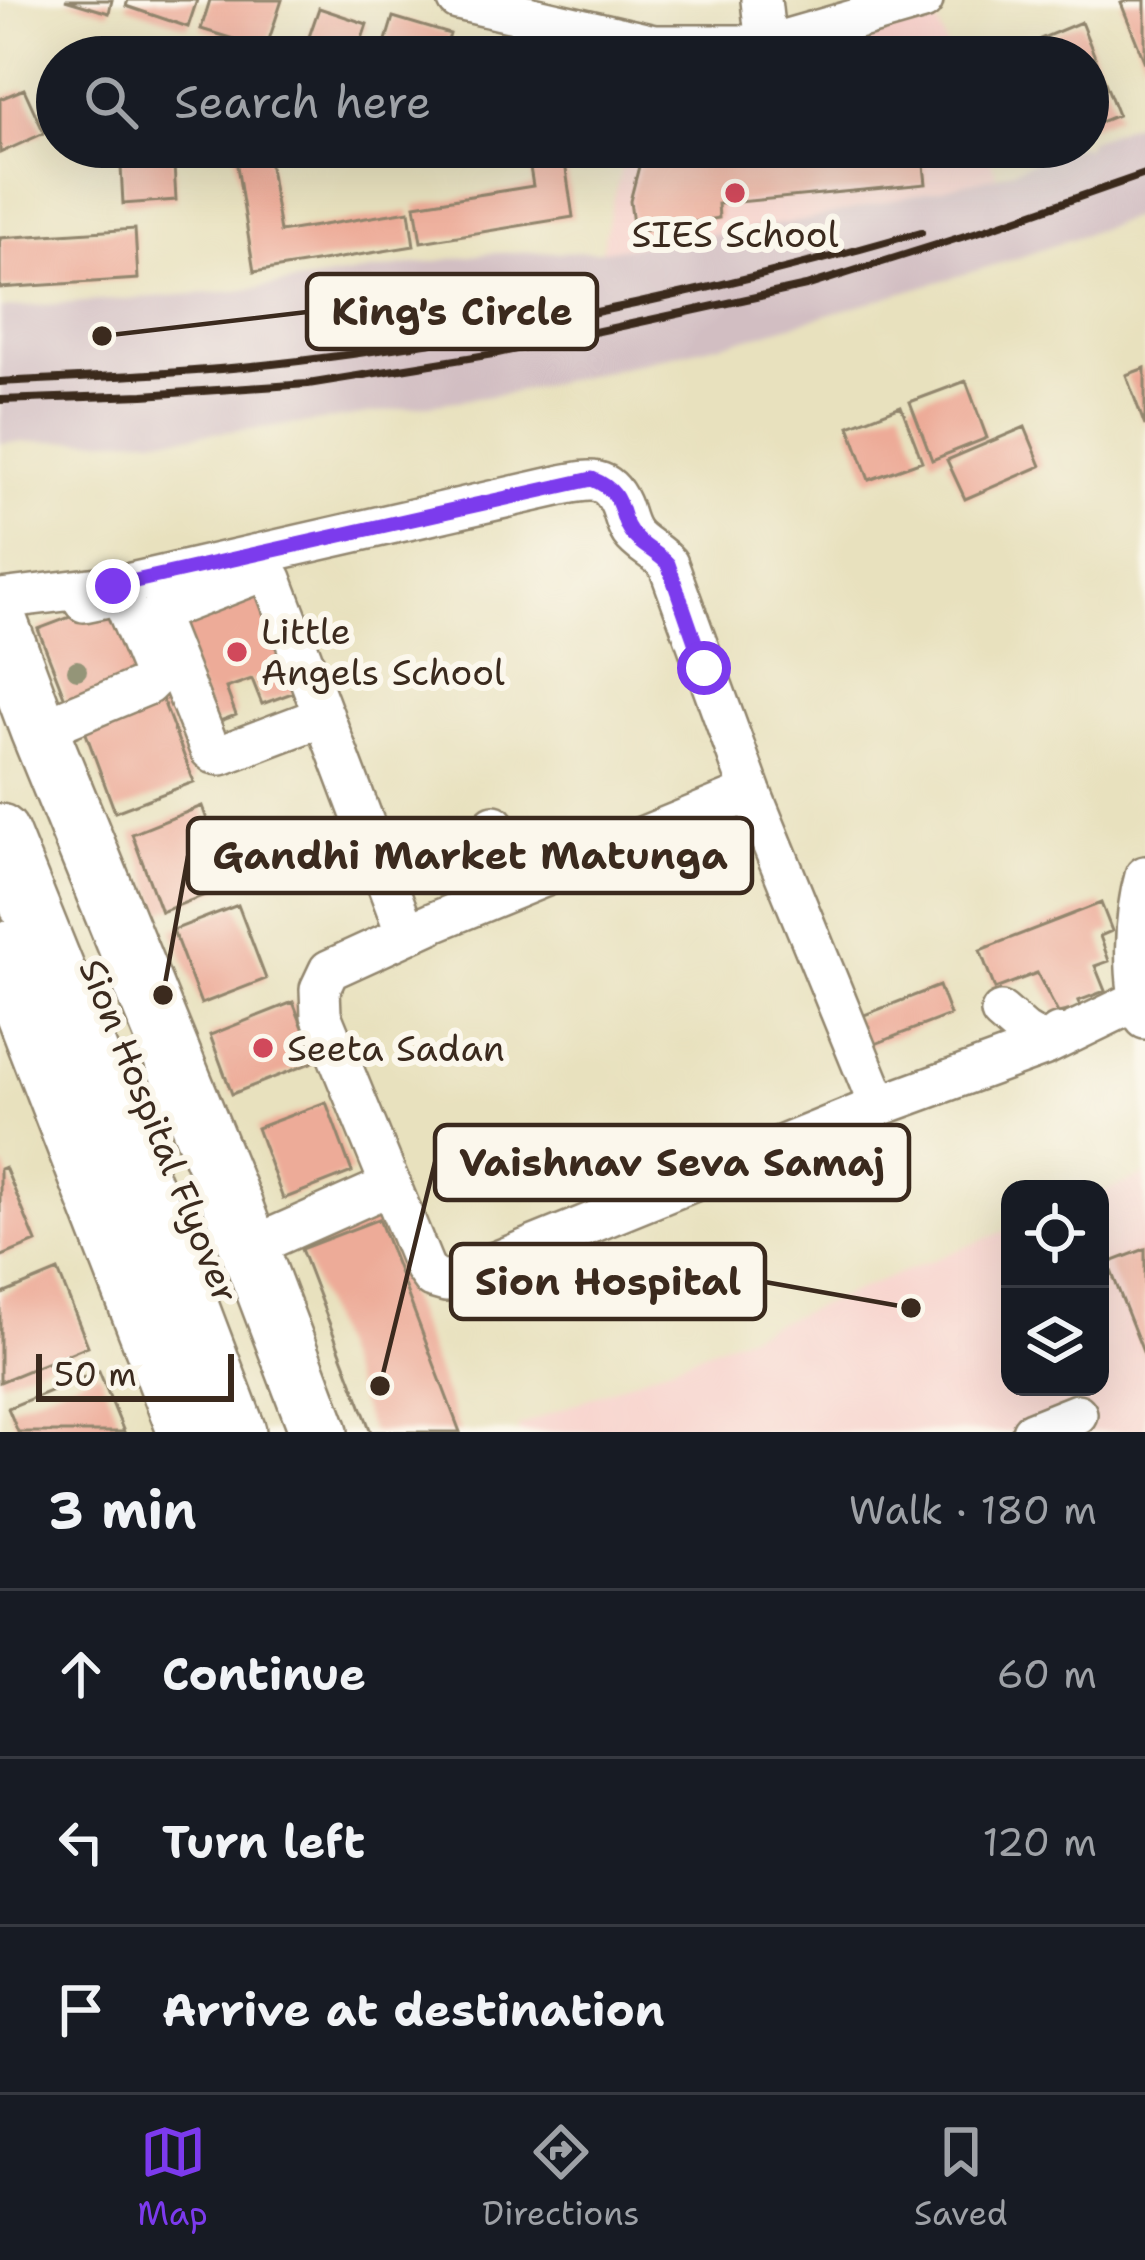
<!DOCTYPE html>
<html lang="en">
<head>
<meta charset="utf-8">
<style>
  :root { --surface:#171b24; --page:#242831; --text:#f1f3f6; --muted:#9ea1a6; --line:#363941; --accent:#7c3aed }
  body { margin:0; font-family:"Shantell Sans",sans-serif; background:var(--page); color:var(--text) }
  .controls { position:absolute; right:36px; bottom:36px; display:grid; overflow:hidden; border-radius:24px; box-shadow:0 12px 48px #0002 }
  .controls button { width:108px; height:108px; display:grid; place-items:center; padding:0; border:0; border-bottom:3px solid var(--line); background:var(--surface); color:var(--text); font:60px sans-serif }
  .scale { position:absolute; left:36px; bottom:30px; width:198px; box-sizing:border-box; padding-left:12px; border:6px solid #3b2a1e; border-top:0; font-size:33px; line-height:42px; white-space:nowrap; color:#3b2a1e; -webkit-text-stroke:9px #fbf7ec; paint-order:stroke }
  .stop { position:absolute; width:36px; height:36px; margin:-27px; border:9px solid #7c3aed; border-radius:50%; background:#fff }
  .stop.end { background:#7c3aed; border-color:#fff; box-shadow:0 3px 12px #0008 }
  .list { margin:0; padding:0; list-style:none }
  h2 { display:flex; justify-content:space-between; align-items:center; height:156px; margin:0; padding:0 48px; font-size:51px }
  h2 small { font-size:39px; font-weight:400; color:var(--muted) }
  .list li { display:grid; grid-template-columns:78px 1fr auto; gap:36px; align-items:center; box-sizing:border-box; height:168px; padding:0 48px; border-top:3px solid var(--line) }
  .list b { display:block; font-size:45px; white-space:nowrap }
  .list em { font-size:39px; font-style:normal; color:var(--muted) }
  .icon { flex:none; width:66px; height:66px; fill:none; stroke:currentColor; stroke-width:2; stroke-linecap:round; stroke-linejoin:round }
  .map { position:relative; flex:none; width:1145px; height:1432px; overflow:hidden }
  .search { position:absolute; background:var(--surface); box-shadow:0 12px 48px #0002; left:36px; right:36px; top:36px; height:132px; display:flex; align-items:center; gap:30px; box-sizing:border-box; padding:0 42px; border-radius:66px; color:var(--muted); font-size:45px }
  .sheet { height:660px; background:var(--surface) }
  nav { display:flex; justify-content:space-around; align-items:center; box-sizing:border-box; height:168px; border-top:3px solid var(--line); background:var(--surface); font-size:33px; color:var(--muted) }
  nav a { display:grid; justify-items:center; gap:6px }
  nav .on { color:var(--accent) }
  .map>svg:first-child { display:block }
</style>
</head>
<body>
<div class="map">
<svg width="1145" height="1432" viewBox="0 0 1145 1432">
  <rect width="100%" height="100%" fill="#fbf7ec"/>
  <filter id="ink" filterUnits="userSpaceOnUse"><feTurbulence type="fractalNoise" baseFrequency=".00833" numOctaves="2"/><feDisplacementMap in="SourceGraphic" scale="24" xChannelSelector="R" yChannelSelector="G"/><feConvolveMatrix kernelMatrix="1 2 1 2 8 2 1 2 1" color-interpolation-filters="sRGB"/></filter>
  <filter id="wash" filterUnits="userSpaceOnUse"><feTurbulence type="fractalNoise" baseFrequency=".004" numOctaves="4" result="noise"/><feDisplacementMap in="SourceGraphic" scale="48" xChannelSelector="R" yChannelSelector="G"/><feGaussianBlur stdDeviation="2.7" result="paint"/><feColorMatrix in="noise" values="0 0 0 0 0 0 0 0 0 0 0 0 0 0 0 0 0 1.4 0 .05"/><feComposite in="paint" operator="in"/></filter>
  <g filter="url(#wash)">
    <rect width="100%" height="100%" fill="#e8e1be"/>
    <path fill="#f7d0ca" d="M936 18 951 57H759H763Z
      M626 147H986L997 176 802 221 601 251Z
      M1145 1175V1432H519L517 1427 1010 1229V1387H1100V1193Z"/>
    <path fill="#d2bec2" d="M1145 119V213L1012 260 751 337 511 393 307 423 176 437 0 443V308L237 291 490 253 601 251 802 221 997 176 1073 147H1088V141Z"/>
    <g id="blocks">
      <path fill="#edab98" d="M65 0H112L109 13Z
        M128 0H197L188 27 126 6Z
        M210 0H282L266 49 201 29Z
        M1129 0H1145V63L1121 3Z
        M319 8 367 24 356 57H302Z
        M393 17 450 34 443 57H381Z
        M1081 22 1118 115 1088 127V57H1048L1040 39Z
        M24 89 44 133 0 153V99Z
        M120 147H173L176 200 123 204Z
        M234 147H267L280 232 409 211 414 246 254 272Z
        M390 147H431L427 158Z
        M644 147H941L943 162 924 165 926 184 718 204 719 218 634 232 630 201Z
        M563 149 573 217 421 242 415 205 533 186 528 155Z
        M135 229 138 279 0 288V238Z
        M1145 368V426L1126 375Z
        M966 381 987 438 932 460 910 402Z
        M901 406 922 461 869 480 849 426Z
        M1025 427 1041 466 965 499 947 460Z
        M266 590 303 689 262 704 252 679 226 688 236 715 212 724 175 625Z
        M115 600 146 682 70 711 38 629Z
        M162 698 194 782 115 812 84 728Z
        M202 806 231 885 161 912 132 834Z
        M1101 903 1112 931 1100 936 1109 961 1095 966 1105 991 1078 1001 1081 1008 1058 1013 1037 973 995 989 980 950Z
        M238 905 266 979 201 1004 173 930Z
        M939 986 950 1015 857 1051 846 1022Z
        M293 1002 316 1061 232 1094 210 1035Z
        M326 1102 352 1172 283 1199 257 1128Z
        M5 1167 36 1242 0 1257V1169Z
        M379 1219 460 1432H371L301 1249Z
        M1145 1249V1357L1108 1263Z
        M58 1271 88 1346 0 1382V1295Z
        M99 1371 124 1432H18L8 1408Z"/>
    </g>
  </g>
  <g filter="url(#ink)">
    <use href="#blocks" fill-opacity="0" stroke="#92866e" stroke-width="3"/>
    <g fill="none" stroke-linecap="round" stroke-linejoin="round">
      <g stroke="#92866e" stroke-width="44">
        <path id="minor" d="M458 0 654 45H766L923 0
          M761 0 766 45
          M0 599 131 583 562 485C587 480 607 474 620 504 624 513 625 523 631 532 640 545 657 551 668 564L751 792 879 1106
          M324 716 221 755 215 754 210 750 159 622 161 611 262 572 272 579 406 934
          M39 730 147 685 155 677 123 600 113 596 84 602
          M751 792 434 922 329 970 320 989 321 1015 424 1267 432 1278 446 1282 879 1106 1046 1045 1145 997
          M494 825 519 887
          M1145 876C1134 914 1131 982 1145 1019
          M1001 1012 1024 1032 1046 1045 1058 1034
          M249 1248 391 1185
          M1032 1432 1077 1414"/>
      </g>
      <g stroke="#92866e" stroke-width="62">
        <path id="highway" d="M0 626 39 730 233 1205 319 1432
          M0 833 162 1234 237 1432
          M0 950 187 1432"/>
      </g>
      <use href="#minor" stroke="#fff" stroke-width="39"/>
      <use href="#highway" stroke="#fff" stroke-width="57"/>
      <path stroke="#3b2a1e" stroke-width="8" d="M0 382C100 377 200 373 299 361 510 335 717 291 921 232
        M0 400 143 395 308 384 493 354 806 286 984 230 1145 174"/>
    </g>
    <circle fill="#949578" cx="77" cy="670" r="10"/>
  </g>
  <g fill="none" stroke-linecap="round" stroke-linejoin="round" filter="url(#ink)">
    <path stroke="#7c3aed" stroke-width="15" d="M113 586 592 479C631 495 614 518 637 539 647 549 658 553 668 564L704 668"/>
  </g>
  <g fill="#d1495b" stroke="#fbf7ec" stroke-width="4.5">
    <circle cx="735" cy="193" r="12"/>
    <circle cx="237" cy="652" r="12"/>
    <circle cx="263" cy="1048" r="12"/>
  </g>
  <g text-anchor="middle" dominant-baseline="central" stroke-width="12" stroke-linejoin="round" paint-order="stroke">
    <g font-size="36" fill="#3b2a1e" stroke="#fbf7ec" text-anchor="start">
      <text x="735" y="234" text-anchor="middle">SIES School</text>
      <text x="261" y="631">Little<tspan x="261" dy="41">Angels School</tspan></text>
      <text x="287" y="1048">Seeta Sadan</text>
    </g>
    <g font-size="36" fill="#3b2a1e" stroke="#fbf7ec">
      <text transform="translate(159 1131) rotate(68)">Sion Hospital Flyover</text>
    </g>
  </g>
  <path fill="none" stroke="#3b2a1e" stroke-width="4.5" d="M102 336L307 312M163 995L188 856M380 1386L435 1162M911 1308L765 1282"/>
  <g fill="#3b2a1e" stroke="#fbf7ec" stroke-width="4.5">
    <circle cx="102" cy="336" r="12"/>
    <circle cx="163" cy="995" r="12"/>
    <circle cx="380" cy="1386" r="12"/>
    <circle cx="911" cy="1308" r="12"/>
  </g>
  <g fill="#fbf7ec" stroke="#3b2a1e" stroke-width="4.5">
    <rect x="307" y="274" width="290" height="75" rx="12"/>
    <rect x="188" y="818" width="564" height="75" rx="12"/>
    <rect x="435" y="1125" width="474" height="75" rx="12"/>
    <rect x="451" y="1244" width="314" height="75" rx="12"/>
  </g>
  <g font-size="39" text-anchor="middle" font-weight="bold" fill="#3b2a1e">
    <text x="452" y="325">King's Circle</text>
    <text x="470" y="869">Gandhi Market Matunga</text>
    <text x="672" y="1176">Vaishnav Seva Samaj</text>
    <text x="608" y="1295">Sion Hospital</text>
  </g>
</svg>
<div class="controls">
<button><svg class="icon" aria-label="locate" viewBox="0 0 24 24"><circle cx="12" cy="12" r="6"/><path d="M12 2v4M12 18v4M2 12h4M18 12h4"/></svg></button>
<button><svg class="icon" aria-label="layers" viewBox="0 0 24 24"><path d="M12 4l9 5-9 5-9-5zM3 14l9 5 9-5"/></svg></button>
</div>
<div class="scale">50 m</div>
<div class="stop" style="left:704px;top:668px"></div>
<div class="stop end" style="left:113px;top:586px"></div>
<div class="search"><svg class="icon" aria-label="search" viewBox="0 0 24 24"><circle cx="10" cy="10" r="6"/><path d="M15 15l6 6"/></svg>Search here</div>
</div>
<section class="sheet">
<h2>3 min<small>Walk · 180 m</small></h2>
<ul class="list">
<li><svg class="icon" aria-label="ahead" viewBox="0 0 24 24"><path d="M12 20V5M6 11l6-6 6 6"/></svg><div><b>Continue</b></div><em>60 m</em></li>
<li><svg class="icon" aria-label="left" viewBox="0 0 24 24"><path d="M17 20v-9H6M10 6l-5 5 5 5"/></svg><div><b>Turn left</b></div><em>120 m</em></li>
<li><svg class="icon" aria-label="arrive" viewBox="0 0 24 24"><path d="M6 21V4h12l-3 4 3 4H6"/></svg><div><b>Arrive at destination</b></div></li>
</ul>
</section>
<nav>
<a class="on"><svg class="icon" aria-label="map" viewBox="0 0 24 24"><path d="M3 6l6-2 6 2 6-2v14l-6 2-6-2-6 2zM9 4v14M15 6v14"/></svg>Map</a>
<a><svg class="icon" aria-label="directions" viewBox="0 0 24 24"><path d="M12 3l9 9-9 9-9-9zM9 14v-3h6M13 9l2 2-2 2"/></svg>Directions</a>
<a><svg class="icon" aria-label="saved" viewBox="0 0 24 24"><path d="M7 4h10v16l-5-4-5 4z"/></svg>Saved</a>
</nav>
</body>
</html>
